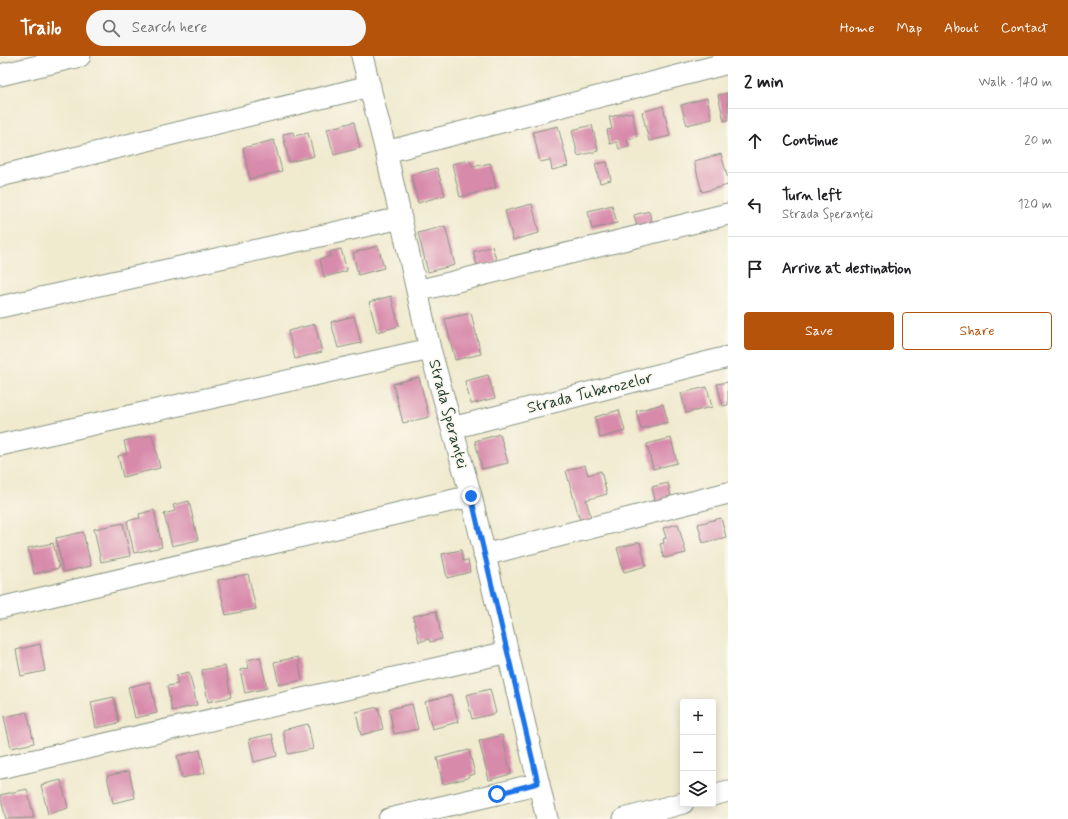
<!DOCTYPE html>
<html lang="en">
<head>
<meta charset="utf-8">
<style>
  :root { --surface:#fff; --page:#f6f6f6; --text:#202124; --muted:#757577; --line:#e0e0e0; --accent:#b45309 }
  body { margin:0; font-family:Mynerve,sans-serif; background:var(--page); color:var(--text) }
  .controls { position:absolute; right:12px; bottom:12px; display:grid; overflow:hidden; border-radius:4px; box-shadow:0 2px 10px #0003 }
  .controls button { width:36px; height:36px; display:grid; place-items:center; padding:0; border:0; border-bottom:1px solid var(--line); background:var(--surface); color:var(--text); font:20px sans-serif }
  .stop { position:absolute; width:12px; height:12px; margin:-9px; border:3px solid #1a73e8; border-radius:50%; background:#fff }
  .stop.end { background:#1a73e8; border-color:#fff; box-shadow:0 1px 4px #0008 }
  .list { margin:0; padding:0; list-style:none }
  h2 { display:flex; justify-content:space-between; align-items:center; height:52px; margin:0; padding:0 16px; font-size:17px }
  h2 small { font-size:13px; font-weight:400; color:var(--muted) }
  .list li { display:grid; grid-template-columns:26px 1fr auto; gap:12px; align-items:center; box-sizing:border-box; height:64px; padding:0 16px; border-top:1px solid var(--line) }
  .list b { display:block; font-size:15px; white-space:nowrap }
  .list p { margin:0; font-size:13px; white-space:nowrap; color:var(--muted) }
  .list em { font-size:13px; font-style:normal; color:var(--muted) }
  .actions { display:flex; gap:8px; padding:12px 16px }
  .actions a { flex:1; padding:9px 0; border:1px solid var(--accent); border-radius:4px; text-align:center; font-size:14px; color:var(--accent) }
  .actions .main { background:var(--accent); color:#fff }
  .icon { flex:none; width:22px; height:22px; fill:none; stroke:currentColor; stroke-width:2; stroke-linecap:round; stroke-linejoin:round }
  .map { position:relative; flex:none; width:728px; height:763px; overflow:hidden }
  header { display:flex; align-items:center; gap:24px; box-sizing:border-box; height:56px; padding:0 20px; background:var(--accent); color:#fff }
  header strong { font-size:19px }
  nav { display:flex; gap:22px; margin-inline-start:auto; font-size:14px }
  .search { width:280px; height:36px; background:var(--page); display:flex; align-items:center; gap:10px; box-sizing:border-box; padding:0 14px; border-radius:22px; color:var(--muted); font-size:15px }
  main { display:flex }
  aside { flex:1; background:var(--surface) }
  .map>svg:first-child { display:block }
</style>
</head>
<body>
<header>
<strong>Trailo</strong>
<div class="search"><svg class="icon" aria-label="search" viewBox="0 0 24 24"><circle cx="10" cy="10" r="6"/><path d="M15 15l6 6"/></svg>Search here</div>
<nav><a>Home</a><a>Map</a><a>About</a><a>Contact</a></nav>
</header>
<main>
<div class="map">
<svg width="728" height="763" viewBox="0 0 728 763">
  <rect width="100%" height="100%" fill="#fbf7ec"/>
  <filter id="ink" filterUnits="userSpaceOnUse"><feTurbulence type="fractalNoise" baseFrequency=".025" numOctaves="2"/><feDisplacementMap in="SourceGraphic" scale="8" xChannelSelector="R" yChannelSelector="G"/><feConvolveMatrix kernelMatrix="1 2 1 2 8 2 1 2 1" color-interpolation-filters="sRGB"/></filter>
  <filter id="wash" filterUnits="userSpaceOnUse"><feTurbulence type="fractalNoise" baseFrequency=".012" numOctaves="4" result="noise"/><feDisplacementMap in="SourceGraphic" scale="16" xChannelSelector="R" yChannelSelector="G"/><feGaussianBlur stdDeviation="0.9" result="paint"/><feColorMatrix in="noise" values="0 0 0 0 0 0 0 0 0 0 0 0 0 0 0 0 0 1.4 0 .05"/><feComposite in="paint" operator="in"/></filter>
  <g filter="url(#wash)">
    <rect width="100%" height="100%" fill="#f0eacf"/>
    <g id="blocks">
      <path fill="#d88aab" d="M728 37V64L724 65 718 39Z
        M707 42 712 63 687 69 681 49Z
        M663 50 670 80 649 85 642 56Z
        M632 56 637 81 627 84 629 91 619 93 617 86 610 88 607 74 612 73 609 61Z
        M354 66 360 92 334 99 327 73Z
        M592 69 598 95 578 100 572 74Z
        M558 70 568 110 552 114 550 104 540 106 533 76Z
        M293 76 294 80 308 77 314 100 289 106 283 78Z
        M274 84 282 115 250 123 243 92Z
        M721 98 728 123V129L702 136 694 105Z
        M470 104 472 111 490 107 496 132 460 141 452 108Z
        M607 106 611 124 600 127 595 108Z
        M437 112 445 139 418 147 411 119Z
        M532 148 539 177 513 184 505 155Z
        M612 149 617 167 592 173 588 155Z
        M649 155 653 171 638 175 634 159Z
        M445 170 455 209 428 216 418 177Z
        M378 190 384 212 358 219 353 197Z
        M492 190 497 206 478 212 473 196Z
        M341 193 347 215 324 221 320 203 331 200 330 196Z
        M391 240 399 270 377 276 369 246Z
        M471 257 481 298 455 304 445 263Z
        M354 260 361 287 338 292 331 266Z
        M315 268 322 296 295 303 288 275Z
        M488 319 495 342 471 348 465 325Z
        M419 321 429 361 403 367 393 328Z
        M728 326V349L723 350 717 328Z
        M707 331 712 351 686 357 681 337Z
        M663 348 668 366 641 373 636 355Z
        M619 354 625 375 600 382 595 361Z
        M500 378 508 407 482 413 475 385Z
        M152 379 160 412 123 421 118 400 127 398 124 385Z
        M671 382 677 407 653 413 647 388Z
        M585 409 588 419 601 415 607 438 586 444 592 465 581 468 566 415Z
        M668 427 672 445 656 449 652 431Z
        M189 445 198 484 172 490 164 458 175 455 173 449Z
        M154 454 162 491 134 497 127 465 140 462 139 458Z
        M721 462 726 481 703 487 698 468Z
        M123 467 130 500 101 506 94 473Z
        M678 468 686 497 664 502 660 488 664 487 663 483 666 482 663 472Z
        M83 476 91 510 63 516 56 482Z
        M640 486 646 510 624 516 617 492Z
        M53 487 59 512 34 518 28 492Z
        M461 494 463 505 468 504 470 516 447 522 442 498Z
        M248 518 256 553 226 559 218 524Z
        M436 555 442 583 430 586 429 583 419 586 413 560Z
        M40 588 45 615 21 620 16 594Z
        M260 601 267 632 245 637 240 614 249 612 247 604Z
        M298 601 302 624 279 629 274 606Z
        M225 610 231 641 208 646 202 614Z
        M189 616 197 649 172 655 167 630 178 628 176 619Z
        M150 626 157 657 135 662 128 631Z
        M490 633 496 657 472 663 466 639Z
        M451 639 458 666 432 673 425 646Z
        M114 641 119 667 96 672 91 646Z
        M412 648 418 673 394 678 389 653Z
        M378 651 383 673 361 679 356 656Z
        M27 656 34 687 11 692 4 661Z
        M308 668 313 693 288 698 283 674Z
        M272 678 277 700 254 706 249 683Z
        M502 679 511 718 489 724 479 685Z
        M200 694 205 717 182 722 177 700Z
        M469 694 475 718 468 720V722L443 728 437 702Z
        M129 715 135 742 113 747 107 720Z
        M61 724 68 752 48 758 41 729Z
        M27 733 34 762 6 763 0 739Z"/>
    </g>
  </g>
  <g filter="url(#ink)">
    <use href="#blocks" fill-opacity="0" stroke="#889482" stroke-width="1"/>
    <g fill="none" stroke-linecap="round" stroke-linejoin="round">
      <g stroke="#889482" stroke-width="23">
        <path id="minor" d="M362 0 386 96 430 293 471 440 547 763
          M0 19 80 0
          M386 96 728 7
          M0 120 370 30
          M417 235 728 158
          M0 251 401 162
          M452 372 728 301
          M0 389 430 293
          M484 499 728 437
          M0 552 471 440
          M0 712 508 596
          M713 739 728 735
          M389 763 497 738 539 727
          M624 763 683 747"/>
      </g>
      <use href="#minor" stroke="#fff" stroke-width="21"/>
    </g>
  </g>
  <g fill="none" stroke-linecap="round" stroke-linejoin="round" filter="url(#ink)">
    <path stroke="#1a73e8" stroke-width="5" d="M471 440 538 727 497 738"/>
  </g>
  <g text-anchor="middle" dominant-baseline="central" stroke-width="3.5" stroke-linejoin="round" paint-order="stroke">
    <g font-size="16" fill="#1f3d34" stroke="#fbf7ec">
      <text transform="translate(590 337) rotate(-14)">Strada Tuberozelor</text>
      <text transform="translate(448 358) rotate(75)">Strada Speranței</text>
    </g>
  </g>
</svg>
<div class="controls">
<button>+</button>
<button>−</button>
<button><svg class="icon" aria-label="layers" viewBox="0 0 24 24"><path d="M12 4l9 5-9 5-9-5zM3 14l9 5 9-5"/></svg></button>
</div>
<div class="stop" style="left:497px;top:738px"></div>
<div class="stop end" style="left:471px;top:440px"></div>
</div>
<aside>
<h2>2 min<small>Walk · 140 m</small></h2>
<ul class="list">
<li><svg class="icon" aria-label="ahead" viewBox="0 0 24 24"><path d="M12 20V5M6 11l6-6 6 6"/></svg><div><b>Continue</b></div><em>20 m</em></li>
<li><svg class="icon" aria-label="left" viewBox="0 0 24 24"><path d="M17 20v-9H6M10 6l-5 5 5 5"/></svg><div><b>Turn left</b><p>Strada Speranței</p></div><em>120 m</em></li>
<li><svg class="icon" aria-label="arrive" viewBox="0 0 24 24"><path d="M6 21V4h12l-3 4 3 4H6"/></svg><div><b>Arrive at destination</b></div></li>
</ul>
<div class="actions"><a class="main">Save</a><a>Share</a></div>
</aside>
</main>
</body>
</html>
